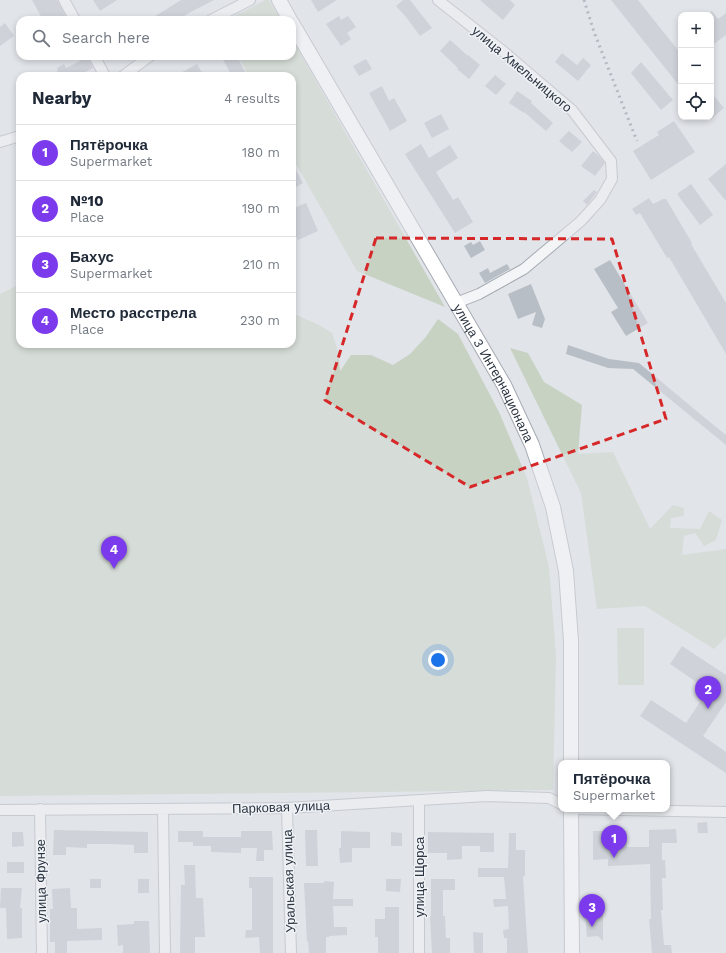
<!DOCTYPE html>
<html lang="en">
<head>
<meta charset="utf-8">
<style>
  :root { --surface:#fff; --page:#f6f6f7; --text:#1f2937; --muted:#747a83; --line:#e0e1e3; --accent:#7c3aed }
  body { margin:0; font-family:"Work Sans",sans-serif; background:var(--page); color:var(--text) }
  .controls { position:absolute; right:12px; top:12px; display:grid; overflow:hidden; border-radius:8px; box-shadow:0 2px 6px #0003 }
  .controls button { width:36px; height:36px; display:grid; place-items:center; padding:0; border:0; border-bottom:1px solid var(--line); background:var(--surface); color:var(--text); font:20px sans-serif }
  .you { position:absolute; left:438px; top:660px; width:14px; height:14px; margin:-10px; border:3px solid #fff; border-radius:50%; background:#1a73e8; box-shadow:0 0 0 6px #1a73e833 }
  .badge { display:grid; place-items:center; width:26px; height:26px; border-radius:50%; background:var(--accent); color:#fff; font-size:13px; font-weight:700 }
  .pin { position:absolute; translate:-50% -33px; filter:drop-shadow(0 1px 2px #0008) }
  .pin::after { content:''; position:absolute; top:21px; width:14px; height:12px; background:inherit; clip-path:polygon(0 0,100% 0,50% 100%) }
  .popup { position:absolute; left:558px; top:760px; width:112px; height:52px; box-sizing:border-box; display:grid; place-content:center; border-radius:8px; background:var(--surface); filter:drop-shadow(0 1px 3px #0005); font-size:13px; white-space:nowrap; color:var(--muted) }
  .popup b { font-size:15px; color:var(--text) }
  .popup::after { content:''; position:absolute; left:50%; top:100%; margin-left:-8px; border:8px solid transparent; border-top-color:var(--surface) }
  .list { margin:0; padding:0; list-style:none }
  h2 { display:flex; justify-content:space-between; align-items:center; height:52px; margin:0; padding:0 16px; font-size:17px }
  h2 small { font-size:13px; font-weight:400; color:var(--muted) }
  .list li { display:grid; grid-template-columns:26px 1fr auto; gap:12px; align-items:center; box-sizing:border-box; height:56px; padding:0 16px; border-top:1px solid var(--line) }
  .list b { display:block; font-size:15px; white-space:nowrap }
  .list p { margin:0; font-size:13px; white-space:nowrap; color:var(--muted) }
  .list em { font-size:13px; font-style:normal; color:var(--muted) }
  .icon { flex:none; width:22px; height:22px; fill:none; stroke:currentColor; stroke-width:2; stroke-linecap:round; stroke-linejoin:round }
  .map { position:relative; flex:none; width:726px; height:953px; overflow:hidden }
  .search { position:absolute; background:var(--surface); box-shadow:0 2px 6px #0003; left:16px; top:16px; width:280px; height:44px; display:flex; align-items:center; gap:10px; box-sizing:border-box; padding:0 14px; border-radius:12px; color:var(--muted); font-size:15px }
  .panel { position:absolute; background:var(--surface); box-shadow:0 2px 6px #0003; left:16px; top:72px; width:280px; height:276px; border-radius:12px }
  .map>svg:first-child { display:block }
</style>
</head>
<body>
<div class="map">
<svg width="726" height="953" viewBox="0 0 726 953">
  <rect width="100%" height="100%" fill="#e1e4e9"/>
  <path fill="#c7d2c3" d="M266 0H269L281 20H226Z
    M292 39 445 307 357 271 292 157V76H249L238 56H292Z
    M20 284V344H292V313L321 326 332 333 338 351 340 371 351 355H371L393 365 410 354 425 338 438 319 458 334 499 412 527 478 549 567 556 655 553 790 0 796V294Z
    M510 348 528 353 544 382 582 405 578 454 613 452 650 529 673 505 684 508V516L671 518 670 528 700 529 709 511 722 520 716 540 704 546 695 533 684 536 682 555 726 549V637L714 649 645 606 597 609 581 493Z
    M617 628H644V685H618Z"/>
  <path fill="#b8bec5" d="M32 0H57L68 20H43Z
    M93 0H117L100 11Z
    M181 0H214L187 14 179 20H149Z
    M311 0H337L318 12Z
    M403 0H410L432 28 420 36 406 17 396 6Z
    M480 0H510L515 5 503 20Z
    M611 0H638L681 54V88Z
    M711 10 718 19 726 13V35L711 46Z
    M339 16 341 20 348 16 356 27 347 33 351 39 341 46 326 24Z
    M5 23 14 36 0 46V27Z
    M450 40 468 56V55L480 65 469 79 457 69 458 68 440 51Z
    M562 53 577 65 583 58 591 65 578 81 555 62Z
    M78 56H87L93 68 78 76H48L58 71 57 68 64 64 66 68 80 61Z
    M221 56H237L247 76H232Z
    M366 59 372 69 359 76 353 66Z
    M641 62 673 100 661 110 631 73Z
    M197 64 204 76H175Z
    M495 75 506 84 496 95 485 86Z
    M382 86 389 101 394 98 407 121 390 131 369 93Z
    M517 91 532 101 531 103 553 123 546 131 524 112V113L509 103Z
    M711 92 724 108 711 119Z
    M441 114 449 129 432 138 424 123Z
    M674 121 695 152 651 180 633 151 659 135 657 132Z
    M569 131 582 142 572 152 559 141Z
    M421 144 429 158 450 145 458 158 436 172 453 200 458 197 473 222 455 233 405 154Z
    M593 151 599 156 605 163 595 176 581 166Z
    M292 163 303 183 292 189Z
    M726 164V201L708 179Z
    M691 184 713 215 700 225 677 194Z
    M594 190 597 192 587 205 583 201Z
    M649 198 653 204 663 199H666L692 243 691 244 726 303V354L669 257 667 258 640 213 636 215 632 209Z
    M306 203 318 231 298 240 292 228V209Z
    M480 241 485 250 471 258 464 246 471 242 473 245Z
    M610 260 648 323 626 336 611 312 618 308 594 269Z
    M507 264 510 269 485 283 479 273 488 268 490 273Z
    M531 284 545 319 542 328 532 325 536 312 518 319 508 294Z
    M568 345 609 359 639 363 705 418 726 435V445L633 369 608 368 566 354Z
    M682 646 726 675V702L703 736 726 752V773L640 716 651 700 686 723 708 690 670 664Z
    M707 822 708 833H698L697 823Z
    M676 829 677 843H662V860H665L666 878H662L663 910H661L664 945H671L672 953H652L649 919H651L650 864 608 866V859L593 860V831H627V847H649V830Z
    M54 830 148 832V853H134V845L112 844H87V848L66 847V855H53Z
    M305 830H317L318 866H306Z
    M178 831H203V837H241V831H272L273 850H264V861H256L257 848H241V853L211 852V846H193V842H178Z
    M341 831 370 832V848H352V862L340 863 339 848H341Z
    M12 832H23L24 846 12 847Z
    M391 832 402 833V846H391Z
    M428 832 494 833V852H480V846H462V859L447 860V853H428Z
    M509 833H516V850H525V876H523L528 953H507V938H504L503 931V930L509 929 508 906 494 907 493 899H506L504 877H478V868H508Z
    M7 862H24V873H7Z
    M184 865H195L196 898H203L205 937H195V953H180L181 885H185Z
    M249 877H273V953H260L259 937 245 938 246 930H252V888H249Z
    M90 879H101V888H90Z
    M138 879H149V893H138Z
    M386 879H401L400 892 386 891Z
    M431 879H455V890H443V916H445L446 938H450V953H432L430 916H431Z
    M324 881 334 882 333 899H353V906H333L334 927H347V935L329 936V937H326V953H309L308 941H307L304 883H324Z
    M1 888H22L20 908H22V938L7 939 6 908H0Z
    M70 888 71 908H77V929L102 928V940L67 941V953H55V942H50V909H53L52 889Z
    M385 907H399V953H378V937H375V919H385Z
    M596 911H603V941L598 936 587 937 585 915H594Z
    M134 921H149L150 953H123V945L118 946 117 925 134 924Z
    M473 932 483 933V953H474Z"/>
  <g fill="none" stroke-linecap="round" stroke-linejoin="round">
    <g stroke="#a6abb3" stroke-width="12">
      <path id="minor" d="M64 0 75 20
        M438 0 504 52 572 110 611 161 612 179 600 200 581 221 524 269 479 294 456 303
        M211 20 250 0
        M94 56 105 76
        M123 76 150 56
        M0 142 20 136
        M419 801V953
        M287 808 291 953
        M40 809 42 953
        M163 809 165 953
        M570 809 726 812
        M0 810 287 808 487 796 549 798 561 804"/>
    </g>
    <g stroke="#a6abb3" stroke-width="16">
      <g id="secondary">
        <path d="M279 0 290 20"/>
        <path id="s1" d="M292 23 504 385 532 445 553 507 566 571 571 641V763"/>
        <path d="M571 809 572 953"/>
      </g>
    </g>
    <use href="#minor" stroke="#f3f5f7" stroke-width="10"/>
    <use href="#secondary" stroke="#fff" stroke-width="14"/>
    <path stroke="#7b8592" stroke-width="3" stroke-dasharray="2 4" stroke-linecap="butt" d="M584 0 594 32 637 141"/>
  </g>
  <path d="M0 0H726V953H0ZM376 238 612 239 666 419 470 487 325 400Z" fill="#e1e4e9" fill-opacity=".55" fill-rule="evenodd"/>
  <path fill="none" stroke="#d62828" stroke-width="3" stroke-dasharray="8 5" stroke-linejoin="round" d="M376 238 612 239 666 419 470 487 325 400Z"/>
  <g text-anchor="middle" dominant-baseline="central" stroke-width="3" stroke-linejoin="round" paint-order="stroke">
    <g font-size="13" fill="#2a3340" stroke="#f0f3f6">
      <text transform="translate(522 69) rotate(40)">улица Хмельницкого</text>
      <text stroke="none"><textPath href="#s1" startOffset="404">улица 3 Интернационала</textPath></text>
      <text transform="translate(281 807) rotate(-2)">Парковая улица</text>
      <text transform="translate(419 877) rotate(-90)">улица Щорса</text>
      <text transform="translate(41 881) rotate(-91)">улица Фрунзе</text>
      <text transform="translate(289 881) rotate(-92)">Уральская улица</text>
    </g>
  </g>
</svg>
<div class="controls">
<button>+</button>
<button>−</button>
<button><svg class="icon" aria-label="locate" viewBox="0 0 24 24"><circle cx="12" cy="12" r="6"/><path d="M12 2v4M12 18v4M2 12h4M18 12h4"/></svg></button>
</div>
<div class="you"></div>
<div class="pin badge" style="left:614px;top:858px">1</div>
<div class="popup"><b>Пятёрочка</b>Supermarket</div>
<div class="pin badge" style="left:708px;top:709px">2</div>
<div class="pin badge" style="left:592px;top:927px">3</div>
<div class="pin badge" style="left:114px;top:569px">4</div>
<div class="search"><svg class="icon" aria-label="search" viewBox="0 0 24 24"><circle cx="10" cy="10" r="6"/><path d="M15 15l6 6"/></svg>Search here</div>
<section class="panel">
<h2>Nearby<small>4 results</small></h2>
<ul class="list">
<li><span class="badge">1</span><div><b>Пятёрочка</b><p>Supermarket</p></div><em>180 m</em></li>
<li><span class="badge">2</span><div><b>№10</b><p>Place</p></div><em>190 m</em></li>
<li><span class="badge">3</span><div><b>Бахус</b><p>Supermarket</p></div><em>210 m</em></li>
<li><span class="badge">4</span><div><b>Место расстрела</b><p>Place</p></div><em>230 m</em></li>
</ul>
</section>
</div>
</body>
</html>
